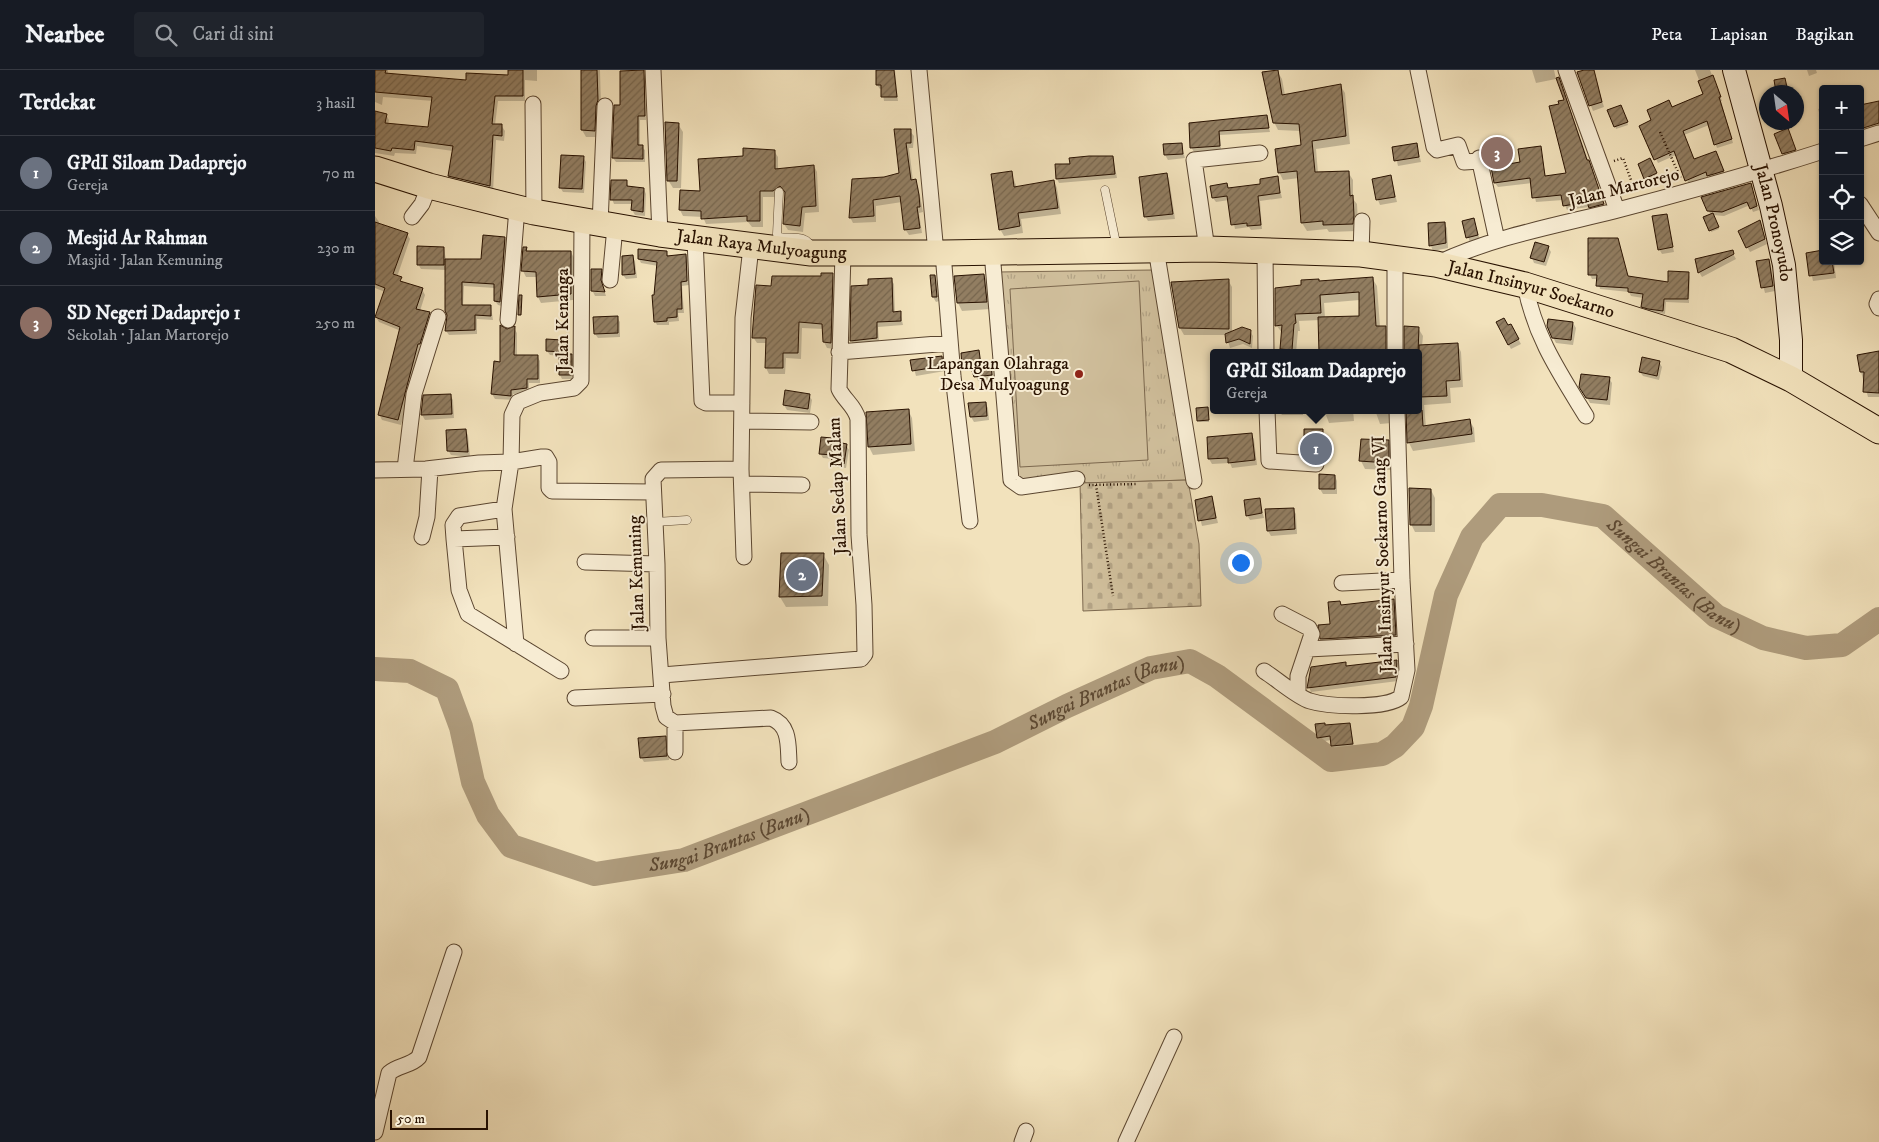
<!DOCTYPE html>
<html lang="id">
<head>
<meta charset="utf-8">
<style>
  :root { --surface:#171b24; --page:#20242c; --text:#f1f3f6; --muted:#9ea1a6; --line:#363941; --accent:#c59692 }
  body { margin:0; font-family:"IM FELL DW Pica",serif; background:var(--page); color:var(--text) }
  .controls { position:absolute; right:15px; top:15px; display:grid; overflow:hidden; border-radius:5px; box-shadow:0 1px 4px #0004 }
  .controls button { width:45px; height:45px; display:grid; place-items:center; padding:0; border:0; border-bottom:1px solid var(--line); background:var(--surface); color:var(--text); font:25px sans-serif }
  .compass { position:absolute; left:1384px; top:15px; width:45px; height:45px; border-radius:50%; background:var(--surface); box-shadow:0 1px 4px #0004; rotate:151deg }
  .scale { position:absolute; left:15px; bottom:12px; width:98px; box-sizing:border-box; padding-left:5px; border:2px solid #291201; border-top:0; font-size:14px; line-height:18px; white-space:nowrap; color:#291201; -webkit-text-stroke:4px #f7ecd3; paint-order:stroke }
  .you { position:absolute; left:865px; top:492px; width:18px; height:18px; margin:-12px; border:4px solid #fff; border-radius:50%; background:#1a73e8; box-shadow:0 0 0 8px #1a73e833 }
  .badge { display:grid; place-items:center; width:32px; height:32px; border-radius:50%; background:var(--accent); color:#fff; font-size:16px; font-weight:700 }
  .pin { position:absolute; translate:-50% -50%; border:2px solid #fff; box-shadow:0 1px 5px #0006 }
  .popup { position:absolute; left:835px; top:279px; width:212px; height:65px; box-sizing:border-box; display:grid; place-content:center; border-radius:5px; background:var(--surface); filter:drop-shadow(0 1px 4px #0005); font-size:16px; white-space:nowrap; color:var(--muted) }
  .popup b { font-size:19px; color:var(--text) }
  .popup::after { content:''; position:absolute; left:50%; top:100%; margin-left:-10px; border:10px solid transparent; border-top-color:var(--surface) }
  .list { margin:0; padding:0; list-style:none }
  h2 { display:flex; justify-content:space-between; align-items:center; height:65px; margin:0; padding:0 20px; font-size:21px }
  h2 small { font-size:16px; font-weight:400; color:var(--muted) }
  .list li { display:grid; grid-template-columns:32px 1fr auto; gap:15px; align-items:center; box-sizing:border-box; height:75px; padding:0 20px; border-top:1px solid var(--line) }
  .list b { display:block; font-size:19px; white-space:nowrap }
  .list p { margin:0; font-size:16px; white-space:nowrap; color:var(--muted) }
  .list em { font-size:16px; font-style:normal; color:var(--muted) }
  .icon { flex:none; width:28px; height:28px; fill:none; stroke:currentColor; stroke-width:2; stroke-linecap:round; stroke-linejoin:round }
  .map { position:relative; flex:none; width:1504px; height:1072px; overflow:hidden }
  header { display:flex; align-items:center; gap:30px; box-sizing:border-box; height:70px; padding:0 25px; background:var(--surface); border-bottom:1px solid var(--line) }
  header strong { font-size:24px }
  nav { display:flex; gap:28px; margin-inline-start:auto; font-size:18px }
  .search { width:350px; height:45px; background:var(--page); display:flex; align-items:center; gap:12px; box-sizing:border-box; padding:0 18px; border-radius:5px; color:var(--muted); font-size:19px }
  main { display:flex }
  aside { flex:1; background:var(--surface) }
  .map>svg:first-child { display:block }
</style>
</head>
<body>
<header>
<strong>Nearbee</strong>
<div class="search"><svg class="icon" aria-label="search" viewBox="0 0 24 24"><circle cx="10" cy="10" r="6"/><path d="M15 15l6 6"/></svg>Cari di sini</div>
<nav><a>Peta</a><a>Lapisan</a><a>Bagikan</a></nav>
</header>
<main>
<aside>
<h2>Terdekat<small>3 hasil</small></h2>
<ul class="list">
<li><span class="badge" style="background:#6b7280">1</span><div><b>GPdI Siloam Dadaprejo</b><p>Gereja</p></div><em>70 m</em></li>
<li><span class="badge" style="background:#6b7280">2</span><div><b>Mesjid Ar Rahman</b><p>Masjid · Jalan Kemuning</p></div><em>230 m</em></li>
<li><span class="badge" style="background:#8d6e63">3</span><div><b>SD Negeri Dadaprejo 1</b><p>Sekolah · Jalan Martorejo</p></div><em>250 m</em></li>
</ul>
</aside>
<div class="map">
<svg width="1504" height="1072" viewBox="0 0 1504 1072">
  <defs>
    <pattern id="grass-tufts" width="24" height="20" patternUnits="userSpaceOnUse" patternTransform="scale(1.25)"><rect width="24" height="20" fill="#d0bf9c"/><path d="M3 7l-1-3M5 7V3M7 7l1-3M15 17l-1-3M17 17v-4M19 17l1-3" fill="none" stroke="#b3a385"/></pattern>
    <pattern id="cemetery-stones" width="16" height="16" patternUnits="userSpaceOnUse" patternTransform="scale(1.25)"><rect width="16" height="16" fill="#d0bf9c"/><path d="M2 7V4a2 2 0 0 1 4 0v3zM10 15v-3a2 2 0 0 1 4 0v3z" fill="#b3a385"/></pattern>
    <pattern id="building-hatch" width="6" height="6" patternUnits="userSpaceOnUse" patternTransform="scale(1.25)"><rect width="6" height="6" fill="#927e62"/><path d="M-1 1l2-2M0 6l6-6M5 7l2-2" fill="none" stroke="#77664e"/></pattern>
  </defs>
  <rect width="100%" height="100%" fill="#f2e2bc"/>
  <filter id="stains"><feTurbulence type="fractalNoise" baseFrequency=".004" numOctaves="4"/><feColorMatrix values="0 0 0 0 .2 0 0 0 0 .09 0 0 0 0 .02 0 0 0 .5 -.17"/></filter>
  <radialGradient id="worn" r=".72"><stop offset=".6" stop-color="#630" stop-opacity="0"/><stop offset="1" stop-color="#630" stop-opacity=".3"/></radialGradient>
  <path fill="url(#grass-tufts)" stroke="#7c684e" d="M778 200 813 410 711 413 706 407 644 412 639 409 622 202Z"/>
  <path fill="url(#cemetery-stones)" stroke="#7c684e" d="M813 410 824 474 826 536 708 541 705 413Z"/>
  <path fill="#d0bf9c" stroke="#7c684e" d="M764 211 773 390 645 397 635 219Z"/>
  <path fill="#0003" fill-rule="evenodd" d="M1 0H13V4L97 12 134 6 135 0H162V11L150 10V31H123L120 55H126L130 61 129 71 121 70 118 121 77 111 74 106 78 81 42 76 41 84 20 83 19 86 0 83V42L11 45 14 50 13 55 54 58 58 31 8 27 7 35 0 32Z
    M206 0H225L226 37 223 67H211L207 60Z
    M502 0H520L523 31H509L507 18 505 19 502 15Z
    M1157 0H1179L1181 9 1161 13Z
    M1218 0 1229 37 1218 41 1203 3Z
    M1320 0H1335L1347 31H1346L1358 73 1342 78 1334 55 1309 65 1319 90 1343 86 1350 105 1336 109 1334 106 1314 114 1301 85 1283 93 1265 56 1297 39 1330 25Z
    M1432 0H1441L1442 3 1434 6Z
    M902 1 907 9 910 25 965 15 970 23 975 74 941 79 943 103 973 102 978 110V129L982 134 983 154 982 161 954 162 952 159 932 161 927 153 924 108 908 110 904 102 927 76 926 61 903 60 899 52Z
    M268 2 270 6 271 50H265V76L270 80V92H241L238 88 247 36Z
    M1186 13 1230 138 1217 141 1214 137 1192 140 1188 130 1161 132 1157 113 1123 117 1120 113 1117 98 1147 94 1165 77 1171 107 1193 104 1185 35 1190 31Z
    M1504 32V63L1485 69V37Z
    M1247 38 1253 55 1241 59 1234 41Z
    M1448 38V55L1443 39Z
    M891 46 895 62 845 65 846 80 819 82 816 77 815 54Z
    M303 54 308 62 306 118H298L293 110Z
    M521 60 535 61 539 66 538 78H534L538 111 543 116 546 131 548 142 544 143 547 163 534 165 530 159 527 132 501 136V152L478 153 475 147 509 108 525 104Z
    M1415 65 1422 85 1411 88 1408 83Z
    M806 74 810 88 793 90 790 85Z
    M1042 75 1046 92 1023 96 1019 78Z
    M369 79 399 81 403 87V100L439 96 442 102 444 142 430 143 428 162 413 160 409 154 410 124 408 122 402 127H388V157H377L373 152 331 154 328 147 308 146 305 140 370 87Z
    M208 87 211 92 209 123 188 122 185 117Z
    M738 87 742 108 684 113 682 109 681 95Z
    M1277 95 1283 108 1273 113 1270 108Z
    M636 102 642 118 679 111 682 118 686 144 646 149 648 163 629 166 625 159Z
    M792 104 794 109 800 149 773 151 770 146Z
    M1016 106 1022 132 1005 135 1003 130Z
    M902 107 907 128 885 131 887 159 876 160 874 157 860 159 854 130 841 132 838 128 851 114 854 119 887 115Z
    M251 111 254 118 269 119 271 124 270 146 260 145 257 140 258 134H239L237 129Z
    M1375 114 1384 140 1378 142 1375 135 1349 146 1338 145 1344 159 1336 162V145L1333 140Z
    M1291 145 1299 182 1287 184 1284 179Z
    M0 146 4 152V155L32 164 35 169 22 207 29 214 47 219 50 225 45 241 54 243 58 249 46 279 26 355 7 350 4 344 26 261 4 252 1 247 10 222 0 218Z
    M1099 149 1105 170 1095 173 1089 151Z
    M1384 151 1392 174 1375 182 1364 162Z
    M1069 153 1072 158 1073 178 1058 181 1056 176 1054 154Z
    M130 168 132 172 127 236 123 235 120 231V218L89 216 88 236 116 237 118 250 102 249V264L74 265 71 261 73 245 71 200 46 199 43 194 69 178 71 190 107 191Z
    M1242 169 1253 207 1294 214 1313 203 1315 207 1314 233 1291 232 1290 244 1270 241 1268 236V228L1256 226 1254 222 1225 219 1223 209H1217L1215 205Z
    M1173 177 1176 182 1171 196 1159 193 1157 188Z
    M151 178 153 182H196L199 188 198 230 166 233 163 227V207H151L148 201Z
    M1357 182 1361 189 1327 207 1324 202Z
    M291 183 294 187 311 185 313 190 314 215 307 216 309 243H303L304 251 294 252V255H282L280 251 283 196 266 193 264 189Z
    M1432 184 1448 191H1459L1461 208 1438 211Z
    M257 186 260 191 262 208 251 209 248 205Z
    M1394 190 1396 195 1400 221 1390 223 1382 192Z
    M226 200 229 205 228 216 218 220V222L217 221Z
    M457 204 461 210 459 279 452 278 449 272V259L427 258 426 289 411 288 410 304H394L391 298 392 273H382L378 267 397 217Z
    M609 205 613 213 615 239 587 241 583 233 581 207Z
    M560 206 562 211 564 231 561 232 558 227Z
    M997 208 1002 216 1005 257H1010L1014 265V283H946L945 250 924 251 925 261H923L921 283H905L907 263 902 256 944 212ZM985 230 986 248H950L949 233Z
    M516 210 519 214 520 243 525 242 528 255 503 257 504 272 479 275 476 271 494 217Z
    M853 210 857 217V262L875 261 878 266 877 278 868 274 855 278 851 265H809L805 258Z
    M218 222 230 223 231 226H220Z
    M242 247 245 252V267L223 268 220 264Z
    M1122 253 1133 257 1136 256 1146 274 1136 279Z
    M1198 253 1201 258 1198 275 1181 273 1178 267Z
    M139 258 142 263V286H162L165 291V313H154V323L138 324V330L120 329 117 324 126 293 132 261Z
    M1043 258 1048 266 1047 276 1082 274 1086 282 1088 317 1075 318 1076 333 1049 335 1051 357 1094 350 1099 358 1100 372 1038 381 1034 373 1032 340H1044V283H1030Z
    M186 271 189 276V285H196L198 289V309H187L185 305V286L175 285 172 281Z
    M603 282 607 296 615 295 618 300 619 310 603 311 598 299 591 301 588 296Z
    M1504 283V327H1493L1486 302Z
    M566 288 570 301 541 306 537 291Z
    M1284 292 1287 297 1284 310 1268 306 1265 302Z
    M1234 308 1237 313 1235 335 1215 333 1206 317Z
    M75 325 78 330 79 348 50 350 47 345 49 327Z
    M434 325 437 330 435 343 412 340 409 335Z
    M610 333 613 338 614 350 599 352 596 347Z
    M833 338 834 352H825L823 351Z
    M533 340 537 348 540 381 498 385 494 377Z
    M903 340H928V345H907Z
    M949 340H978L979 351 954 353Z
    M1000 340H1021L1017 353 1005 354Z
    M90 360 93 365 95 387 76 385 73 380Z
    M947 360 950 365 951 392 933 389 930 384Z
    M876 365 879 369 882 395 857 398 855 393 837 394 834 389Z
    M456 369 459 373 471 375 474 380 471 398 461 397 458 389 448 388 445 383Z
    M1013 371 1017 379 1018 400 990 399 986 391Z
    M960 406 962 411V424H948L945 419Z
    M1056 420 1060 428V462H1040L1036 454Z
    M837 427 843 453 827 456 821 431Z
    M884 429 889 448 875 450 872 445Z
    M918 439 921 444 922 464 896 466 893 461Z
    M448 484 454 495 453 536 411 537 405 527Z
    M1018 531 1021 535 1023 570 949 573 946 569 957 555 965 532 967 536Z
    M1021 591 1024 595 1023 611 936 622 934 617 970 593 972 597Z
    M975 654 979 677 959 680 956 670 945 672 943 667 951 656Z
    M290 667 293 672 294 690 269 692 266 687Z"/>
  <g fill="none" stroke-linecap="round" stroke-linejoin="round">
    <path stroke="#ae9b7c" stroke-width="24" id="s1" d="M0 599 35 601 72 619 86 657 98 712 113 745 136 776 220 804 309 790 620 672 692 636 776 598 815 591 842 606 956 690 1007 684 1020 676 1038 657 1046 636 1071 525 1097 467 1125 435H1167L1228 446 1341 546 1388 568 1431 578 1467 575 1504 549"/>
  </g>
  <path fill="url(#building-hatch)" stroke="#291201" d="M0 0H11L10 3 91 10V3L133 5V0H148V26H120L117 54H127V66L118 65 115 116 73 106 78 76 40 71 39 80 17 78 16 81 0 78V41L12 44 10 53 53 57 57 27 0 22Z
    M206 0H222L223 30 221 36 220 61 206 60Z
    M269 0 270 46H263V75H268V89L237 88 239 35H245V1Z
    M501 0H519L522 27H506V15H501Z
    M903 0 907 25 966 14 971 66 937 71 940 102 974 101 975 126 978 125 979 146 978 154 948 155V151L926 153 922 101 903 103 900 79 926 75 924 54 898 53 887 2Z
    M1209 0H1219L1227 32 1214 36 1202 2Z
    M1338 5 1346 27H1344L1357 69 1339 75 1332 51 1308 61 1319 89 1341 81 1349 101 1332 106 1331 102 1310 111 1299 81 1279 90 1264 56 1276 50 1272 40 1281 36 1294 30 1297 37 1328 24 1323 11Z
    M1184 7 1212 90H1214L1229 134 1214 138 1212 132 1188 136 1186 125 1157 128 1155 108 1119 113 1116 97 1145 92 1143 79 1166 76 1170 106 1191 103 1174 36 1184 34 1183 31 1189 30 1181 8Z
    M1410 8 1413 22H1401L1399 10Z
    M1504 31V53L1485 59V35Z
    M1246 35 1253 52 1239 57 1232 40Z
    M892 45 894 58 844 61 845 76 815 78 814 53Z
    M290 52 304 53 302 111H292Z
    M1413 58 1421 80 1407 84 1399 64Z
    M519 59H536V73H531L536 110 541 109 544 125 545 137H542L545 158 529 160 525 126 498 130 499 146 474 148 477 109 509 107 524 103Z
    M807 73 808 84 789 85 788 74Z
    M1042 73 1044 87 1019 91 1017 77Z
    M368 78 400 80V99L439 95 441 136 427 137 425 156 408 154 410 122 405 116 398 121H385V151H372V146L326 149V141L304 140 305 120 325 121 323 89 368 86Z
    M186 85 209 86 207 119 184 118Z
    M714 86H738L740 104 681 109 680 94H695L694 88Z
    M1275 88 1282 103 1269 109 1263 94Z
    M637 101 639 117 679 110 683 138 643 143 645 156 624 160 616 104Z
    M792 103 798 144 769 147 764 107Z
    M1016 105 1020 127 1001 130 997 109Z
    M903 106 905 123 883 126 886 155 872 156V153L856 155 852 126 837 128 835 116 852 113 853 118 885 114V109Z
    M236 110H252V116L269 118 268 142 256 140 257 130H235Z
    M1376 113 1382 136 1375 139 1372 132 1347 142 1332 141 1326 127Z
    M1338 143 1344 157 1334 161 1328 147Z
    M1292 144 1298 177 1283 180 1277 146Z
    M1099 148 1103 165 1091 168 1087 151Z
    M1385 150 1390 169 1371 178 1363 161Z
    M0 152 33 163 18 204 27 207 25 211 48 218 41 239 55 242 45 274H43L23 350 3 345 25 257 0 247 10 218 0 214Z
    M1070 152 1071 173 1054 176 1053 153Z
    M108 165 130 167 125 232 119 231V214L87 212V235H116V246L100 245V260L70 261 72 245 70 241V189H106Z
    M1213 168H1243L1253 206 1293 212V201L1314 202 1313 229H1289L1288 241 1273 239 1266 237 1268 224 1253 222V218L1221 216 1222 205H1213Z
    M1160 172 1174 176 1169 192 1155 188Z
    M42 176 69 177V195H42Z
    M148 177H152L151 181H196V224L162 227 161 202 146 201Z
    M263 179 292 181V186L311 184 312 211 306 212 307 239H302V247L292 248V251L279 252 277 225H279L282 192 263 189Z
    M1358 180 1359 184 1323 203 1320 189Z
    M1448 180V191H1457L1459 203 1434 206 1431 183Z
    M258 185 260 204 247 205V186Z
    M1394 189 1398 216 1386 218 1381 191Z
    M216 199H227L226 210 230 222 216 221Z
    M446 203H458L456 273 448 272 447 254 424 252 423 283H408V298H390L391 268H377L381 215 396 216 397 206H446Z
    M609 204 612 232 582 233 579 206Z
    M555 205H560L562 227H557Z
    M998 207 1001 256H1011V283H944L943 247 984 246V222L945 225 946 243 920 244 921 253 919 254 917 280 905 279 907 255 900 256V218L926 215V210L944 209V211Z
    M517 208 518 242 526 241V251L502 252V268L475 271 476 216 493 215V209Z
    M854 209V259L804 258 796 212Z
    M144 225H147L146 245H143Z
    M243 246V263L219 264 218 247Z
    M1129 248 1133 255 1136 254 1144 269 1133 275 1121 252Z
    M1173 249 1198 252 1196 270 1177 268 1172 256Z
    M125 255 132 259 140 256 139 285H163V309H152V318L136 320V326L116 324 119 291 125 292Z
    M1029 256 1044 257 1043 283H1029Z
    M867 257 876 260 875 274 864 269 851 273 850 264Z
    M171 269 187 270V282L171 281Z
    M1083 273 1085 310 1071 311 1072 326 1044 327V275Z
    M604 280 606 295 616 294 617 305 599 307 595 295 587 296 586 283Z
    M1504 281V323L1488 322 1489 302H1485L1482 285Z
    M184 284H197V305H184Z
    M567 286 568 296 537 301 535 290Z
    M1267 287 1285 291 1282 306 1264 302Z
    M1206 304 1235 307 1232 330 1211 328 1204 317Z
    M410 320 435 324 433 339 408 335Z
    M76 324 77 344 46 345 48 325Z
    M611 332 612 346 595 347 593 333Z
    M833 337 834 350 822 351 821 338Z
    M534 339 536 374 493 377 491 342Z
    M1031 340H1047L1048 356 1095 349 1097 364 1032 373Z
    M91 359 93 382 72 381 71 360Z
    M929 359H948V388L929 384Z
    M877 363 880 390 853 393V388L833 389 832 367Z
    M446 367 457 368V371L472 374 469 394 456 392 458 385 444 384Z
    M986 369 1014 370V393L984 391Z
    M944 404 960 405V419H944Z
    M1034 418 1056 419V455H1035Z
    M837 426 841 448 823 451 820 430Z
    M885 428 887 443 871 446 869 430Z
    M919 438 920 459 892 461 890 439Z
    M406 483H449L447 526 404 527Z
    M1019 529 1021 565 945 569 943 555 955 554 953 532 965 531 966 535Z
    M1022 590 1021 607 932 618 936 597 971 592V596Z
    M950 653V655L975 653 978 674 956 676 955 666 942 668 940 654Z
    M291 666 292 686 265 688 263 668Z"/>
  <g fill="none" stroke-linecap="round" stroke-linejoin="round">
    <g stroke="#5b4630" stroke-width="9">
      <path id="lane" d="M730 120 742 178
        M404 122 402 164 404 167C416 169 433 164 436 178
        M280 452 312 450"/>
    </g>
    <g stroke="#5b4630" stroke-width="17">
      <path id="street" d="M278 0 285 164
        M544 0 561 183
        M1043 0 1059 77 1062 80 1083 75 1089 92 1105 91
        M1191 0 1242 140
        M158 34 159 142
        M1485 69 1504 63
        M1104 88 1122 170
        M1485 134 1504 163
        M37 147 47 134 54 116
        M225 154 230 36
        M320 169 327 331 331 333H367
        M781 179 819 411
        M832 179 819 90 885 83
        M890 181 891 283
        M617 182 636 410 646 417 702 409
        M568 183 578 306 595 451
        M986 184 987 151
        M1061 194C1117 167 1179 156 1239 141 1309 123 1379 103 1448 81
        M235 210 240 157
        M1150 215C1160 267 1184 302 1211 346
        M1504 229 1502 234 1504 238
        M133 250 142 138
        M464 282 575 273
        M1020 283V187
        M892 340 894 391 941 394
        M367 351 436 352
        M30 399 39 324 63 247
        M0 400 51 399 104 393 136 392 167 387H171L174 392V418L177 421 278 422
        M367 414 427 415
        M129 439 84 446 78 455 79 469 132 467
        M47 467 52 447 55 399
        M79 469 84 520 93 544 186 601
        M369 487 366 399 368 248 376 177
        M210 492 282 494
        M967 513 1027 510
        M907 544 934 558 937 564 923 606V623
        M218 568H283
        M141 574 129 439 136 392 137 345 143 332 165 323 199 318 206 311 207 150
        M933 579 1031 574
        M889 601C902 609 922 627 935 631 954 637 1011 639 1026 627L1032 600 1027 510 1022 340
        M287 605 486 589 490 584 489 535 484 465 483 349C480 336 469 330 464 319L468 184
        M200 628 288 624
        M300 653 396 648C415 655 413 675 414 692
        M300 682V653L291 647 288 636 283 568 282 494 278 409 286 400 366 399
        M0 1062 14 1003C23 995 36 996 44 987L79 882
        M647 1072 651 1061
        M751 1072 799 967"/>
    </g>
    <g stroke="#291201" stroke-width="24">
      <g id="secondary">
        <path id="s2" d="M1359 0 1396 136 1409 195 1416 270V309"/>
      </g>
    </g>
    <g stroke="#291201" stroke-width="27">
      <g id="primary">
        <path id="s3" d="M0 99 54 116 159 142 285 164 436 183H568L832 179 986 184 1061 194 1150 215 1356 280 1416 309 1504 361"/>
      </g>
    </g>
    <path stroke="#291201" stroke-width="2.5" stroke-dasharray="1 2.5" stroke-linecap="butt" d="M1285 62 1306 109
      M1239 91 1248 88 1260 121
      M714 415 763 414
      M721 415 738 526"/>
    <use href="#lane" stroke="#f7ecd3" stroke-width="8"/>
    <use href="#street" stroke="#f7ecd3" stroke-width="15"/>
    <use href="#secondary" stroke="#f7ecd3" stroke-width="22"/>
    <use href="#primary" stroke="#f2e2bc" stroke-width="25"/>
  </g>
  <circle fill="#8f2418" stroke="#f7ecd3" stroke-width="2" cx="704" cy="304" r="5"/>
  <g text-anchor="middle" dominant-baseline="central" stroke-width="4" stroke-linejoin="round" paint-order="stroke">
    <g font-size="18" fill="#291201" stroke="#f7ecd3">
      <text transform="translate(1249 118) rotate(-14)">Jalan Martorejo</text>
      <text stroke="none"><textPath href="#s2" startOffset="158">Jalan Pronoyudo</textPath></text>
      <text stroke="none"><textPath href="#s3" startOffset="395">Jalan Raya Mulyoagung</textPath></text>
      <text stroke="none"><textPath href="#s3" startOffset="1169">Jalan Insinyur Soekarno</textPath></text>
      <text transform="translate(188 250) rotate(-90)">Jalan Kenanga</text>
      <text transform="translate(463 416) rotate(-93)">Jalan Sedap Malam</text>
      <text transform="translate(1008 484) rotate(-92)">Jalan Insinyur Soekarno Gang VI</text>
      <text transform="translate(262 503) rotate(-92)">Jalan Kemuning</text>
    </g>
    <g font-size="18" fill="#291201" stroke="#f7ecd3" text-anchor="end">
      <text x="694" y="294">Lapangan Olahraga<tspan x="694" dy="21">Desa Mulyoagung</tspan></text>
    </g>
    <g font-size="19" font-style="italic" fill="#5e4932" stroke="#f7ecd3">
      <text stroke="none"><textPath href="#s1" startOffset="1676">Sungai Brantas (Banu)</textPath></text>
      <text stroke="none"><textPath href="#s1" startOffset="881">Sungai Brantas (Banu)</textPath></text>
      <text stroke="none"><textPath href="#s1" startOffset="475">Sungai Brantas (Banu)</textPath></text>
    </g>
  </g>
  <rect width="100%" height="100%" filter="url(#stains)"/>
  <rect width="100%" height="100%" fill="url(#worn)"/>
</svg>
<div class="controls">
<button>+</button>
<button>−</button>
<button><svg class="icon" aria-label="locate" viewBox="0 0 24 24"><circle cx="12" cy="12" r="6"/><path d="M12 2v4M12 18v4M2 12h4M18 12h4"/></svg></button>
<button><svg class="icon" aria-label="layers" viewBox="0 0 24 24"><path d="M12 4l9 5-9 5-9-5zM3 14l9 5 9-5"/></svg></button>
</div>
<svg class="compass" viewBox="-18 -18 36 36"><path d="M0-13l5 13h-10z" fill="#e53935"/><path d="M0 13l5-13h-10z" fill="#9ea1a6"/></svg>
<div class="scale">50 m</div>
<div class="you"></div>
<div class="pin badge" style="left:941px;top:379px;background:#6b7280">1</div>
<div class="popup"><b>GPdI Siloam Dadaprejo</b>Gereja</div>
<div class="pin badge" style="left:427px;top:505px;background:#6b7280">2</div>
<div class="pin badge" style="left:1122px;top:83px;background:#8d6e63">3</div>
</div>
</main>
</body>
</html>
